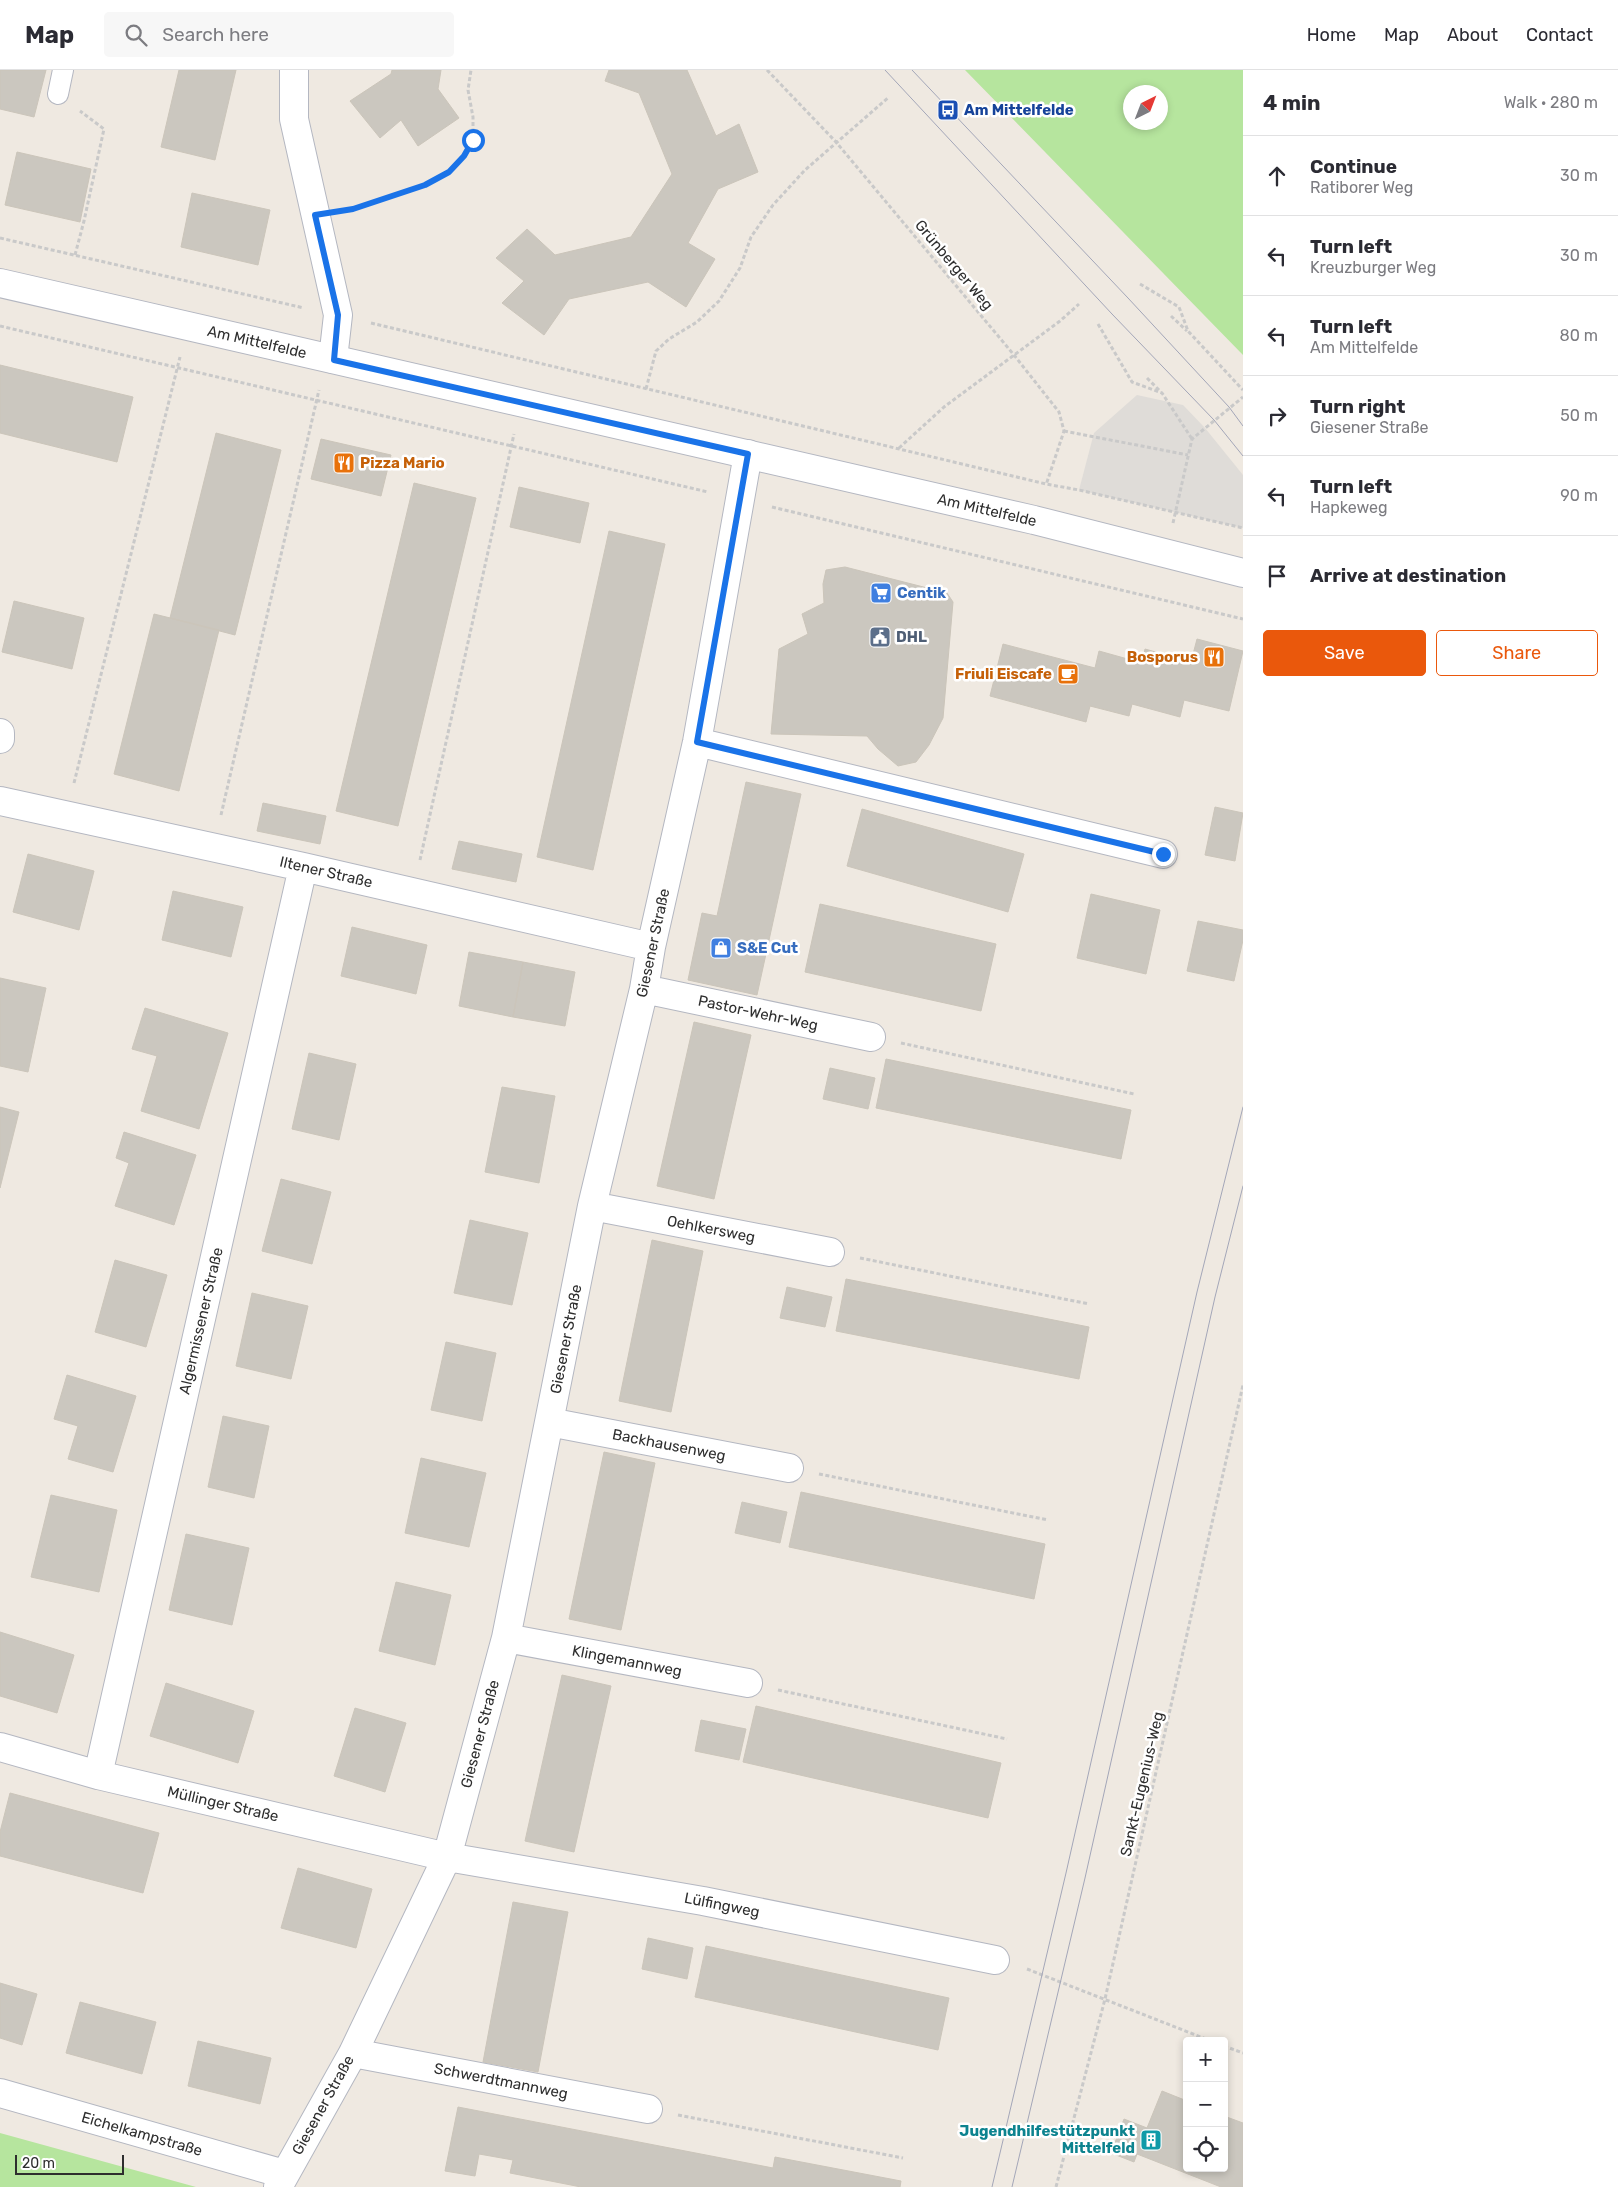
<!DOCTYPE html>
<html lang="en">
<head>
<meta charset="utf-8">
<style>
  :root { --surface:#fff; --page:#f7f7f7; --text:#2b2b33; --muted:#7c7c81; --line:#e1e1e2; --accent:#ea580c }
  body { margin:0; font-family:Rubik,sans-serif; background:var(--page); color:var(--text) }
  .controls { position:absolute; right:15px; bottom:15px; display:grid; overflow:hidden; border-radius:5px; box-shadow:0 2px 8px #0003 }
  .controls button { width:45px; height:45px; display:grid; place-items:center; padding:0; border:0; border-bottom:1px solid var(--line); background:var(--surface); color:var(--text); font:25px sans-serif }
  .compass { position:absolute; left:1123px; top:15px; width:45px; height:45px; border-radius:50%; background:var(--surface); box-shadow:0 2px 8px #0003; rotate:42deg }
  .scale { position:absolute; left:15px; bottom:12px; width:109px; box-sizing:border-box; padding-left:5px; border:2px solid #2e2e2e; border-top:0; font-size:14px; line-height:18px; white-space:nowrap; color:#2e2e2e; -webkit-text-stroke:4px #fff; paint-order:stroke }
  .stop { position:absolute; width:15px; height:15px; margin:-11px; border:4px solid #1a73e8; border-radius:50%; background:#fff }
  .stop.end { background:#1a73e8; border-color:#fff; box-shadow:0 1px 5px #0008 }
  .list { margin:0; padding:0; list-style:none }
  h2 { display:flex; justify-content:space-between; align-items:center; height:65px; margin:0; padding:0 20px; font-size:21px }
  h2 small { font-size:16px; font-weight:400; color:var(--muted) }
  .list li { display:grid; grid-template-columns:32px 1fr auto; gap:15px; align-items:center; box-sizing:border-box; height:80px; padding:0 20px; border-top:1px solid var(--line) }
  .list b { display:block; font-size:19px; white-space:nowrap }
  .list p { margin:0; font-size:16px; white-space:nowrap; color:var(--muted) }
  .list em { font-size:16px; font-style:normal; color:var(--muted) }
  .actions { display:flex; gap:10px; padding:15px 20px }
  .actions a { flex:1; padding:11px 0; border:1px solid var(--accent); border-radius:5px; text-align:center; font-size:18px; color:var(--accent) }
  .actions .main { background:var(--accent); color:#fff }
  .icon { flex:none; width:28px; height:28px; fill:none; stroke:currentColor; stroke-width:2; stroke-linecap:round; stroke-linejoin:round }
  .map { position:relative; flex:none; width:1243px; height:2117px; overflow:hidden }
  header { display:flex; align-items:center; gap:30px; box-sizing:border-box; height:70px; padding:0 25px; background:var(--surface); border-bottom:1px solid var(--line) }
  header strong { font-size:24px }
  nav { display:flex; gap:28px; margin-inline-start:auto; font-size:18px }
  .search { width:350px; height:45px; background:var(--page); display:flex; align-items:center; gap:12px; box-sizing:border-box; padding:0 18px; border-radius:5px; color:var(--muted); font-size:19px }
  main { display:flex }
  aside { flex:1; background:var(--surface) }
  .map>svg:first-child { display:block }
</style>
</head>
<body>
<header>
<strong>Map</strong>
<div class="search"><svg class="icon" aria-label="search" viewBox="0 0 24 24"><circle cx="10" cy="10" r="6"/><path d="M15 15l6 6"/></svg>Search here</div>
<nav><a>Home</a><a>Map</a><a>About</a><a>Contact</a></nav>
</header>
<main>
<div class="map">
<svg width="1243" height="2117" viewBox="0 0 1243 2117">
  <rect width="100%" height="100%" fill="#efe9e1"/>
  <path fill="#b6e59e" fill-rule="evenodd" d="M965 0H1243V285ZM1130 22H1160V52H1130Z
    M0 2063 196 2117H0Z"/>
  <path fill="#dfdcd8" d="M1137 325 1183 335 1205 358 1243 405V458L1079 420 1094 363Z"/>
  <path fill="#cbc7bf" stroke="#cbc5ba" d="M0 0H46L34 47 0 39Z
    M179 0H236L215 90 161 77Z
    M392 0H441L438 19 459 48 418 76 401 50 380 68 350 31 391 4Z
    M609 0H687L716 66 739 54 758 102 718 119 688 173 715 189 686 237 648 212 569 229 544 265 502 233 524 211 496 188 527 159 555 185 631 167 672 104 639 23 605 11Z
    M17 82 91 99 80 152 5 135Z
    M192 123 270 140 258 195 181 177Z
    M0 295 133 327 117 392 0 363Z
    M216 363 281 380 235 565 170 548Z
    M321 369 391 385 381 426 311 409Z
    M414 413 476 428 398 756 336 741Z
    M519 417 589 433 580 473 510 457Z
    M609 461 665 474 593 800 537 787Z
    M845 497 947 523 953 532 943 648 929 675 916 692 898 696 878 679 867 666 771 664 779 579 808 564 802 544 824 533 823 514 826 500Z
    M14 531 84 548 72 599 2 582Z
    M154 544 219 560 179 721 114 704Z
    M1197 569 1243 581 1229 641 1184 630 1180 647 1132 634 1129 646 1090 636 1086 652 990 626 1003 574 1095 598 1099 581 1142 593 1145 579 1191 592Z
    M746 712 801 724 757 925 688 910 702 843 717 846Z
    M263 733 326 746 320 774 257 761Z
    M1215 737 1243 743 1235 791 1205 785Z
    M862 739 1024 784 1008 842 847 796Z
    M459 771 522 784 516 812 452 799Z
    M28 784 94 801 79 860 13 842Z
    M173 821 243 837 231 887 162 870Z
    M1091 824 1160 840 1146 904 1077 888Z
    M820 834 996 874 981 941 805 902Z
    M1198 851 1243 860V870L1234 911 1187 901Z
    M352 857 427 875 416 924 341 906Z
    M469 882 523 892 513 947 459 936Z
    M523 892 575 902 565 956 513 947Z
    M0 908 46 918 28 1002 0 996Z
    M145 938 228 963 199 1059 141 1041 157 986 132 979Z
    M694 952 751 965 714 1129 657 1116Z
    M309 983 356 994 339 1070 292 1059Z
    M886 989 1131 1040 1121 1089 876 1038Z
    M830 998 875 1008 868 1039 823 1029Z
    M502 1017 555 1026 539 1113 485 1102Z
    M0 1037 19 1042 0 1118Z
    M124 1062 196 1085 174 1155 115 1136 129 1093 116 1088Z
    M281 1109 331 1122 312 1194 262 1181Z
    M470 1150 528 1163 512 1235 454 1223Z
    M652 1170 703 1181 671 1342 619 1331Z
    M115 1190 167 1205 146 1277 95 1262Z
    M846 1209 1089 1257 1079 1309 836 1261Z
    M787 1217 832 1227 825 1257 780 1248Z
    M252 1223 308 1236 291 1309 236 1296Z
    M446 1272 496 1283 482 1351 431 1340Z
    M67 1305 136 1326 113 1402 68 1389 78 1356 54 1349Z
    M223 1346 269 1356 254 1428 208 1417Z
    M604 1382 655 1393 621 1560 569 1549Z
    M421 1388 486 1403 469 1477 405 1463Z
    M801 1422 1045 1474 1034 1529 789 1477Z
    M51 1425 117 1440 99 1522 31 1507Z
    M742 1432 787 1442 780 1473 735 1463Z
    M186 1464 249 1478 232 1555 169 1540Z
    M396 1512 451 1525 435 1595 379 1581Z
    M0 1562 74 1585 57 1643 0 1626Z
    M562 1605 611 1616 574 1782 525 1771Z
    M166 1613 254 1641 238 1693 150 1666Z
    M756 1636 1001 1693 988 1748 743 1692Z
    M355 1638 406 1653 385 1722 334 1706Z
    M701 1650 746 1659 739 1690 695 1681Z
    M10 1723 159 1763 143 1823 0 1786V1762Z
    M298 1798 372 1819 356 1878 281 1858Z
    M513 1832 568 1842 538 2002 483 1992Z
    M648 1868 693 1878 687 1909 642 1899Z
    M706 1876 949 1928 938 1980 695 1927Z
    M0 1913 37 1924 22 1975 0 1968Z
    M80 1932 156 1952 142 2004 66 1983Z
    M198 1971 271 1988 260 2034 188 2016Z
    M1162 2021 1187 2031V2098H1224V2046L1243 2053V2117H1221L1137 2084 1134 2092 1111 2083 1124 2049 1147 2058Z
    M458 2037 773 2098 775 2087 901 2111 900 2117H581L510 2103 513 2090 479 2084 475 2106 445 2101Z"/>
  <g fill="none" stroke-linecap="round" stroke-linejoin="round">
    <g stroke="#b4b7c1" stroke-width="22">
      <path id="lane" d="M58 24 63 0"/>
    </g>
    <g stroke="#b4b7c1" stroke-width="30">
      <path id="street" d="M294 0V49L338 245 333 289
        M0 663V669
        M697 672 1163 784
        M0 731 303 797 651 877
        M644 919 871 967
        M592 1136 830 1182
        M549 1352 789 1398
        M506 1568 748 1613
        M0 1677 98 1705 447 1787 703 1831 995 1890
        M98 1705 303 797
        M353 1983 648 2039
        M0 2023 284 2104
        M278 2117 353 1983 447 1787 506 1568 592 1136 644 919 651 877 697 672 748 384"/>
    </g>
    <g stroke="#b4b7c1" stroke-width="30">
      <path id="secondary" d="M0 213 1034 450 1243 503"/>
    </g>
    <path stroke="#c9c9c9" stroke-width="3" stroke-dasharray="4 2.5" stroke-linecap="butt" d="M767 0 836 72 1014 285 1059 342 1064 361 1046 415
      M348 140 425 115 449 102 464 86 473 70V47L468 20 471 0
      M0 168 304 238
      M75 185 84 151 104 59 80 41
      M1140 214 1179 237 1188 261 1243 320
      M1171 246 1187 261
      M371 253 1046 414 1079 420 1243 458
      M1098 254 1132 312 1162 323 1192 369
      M0 256 708 422
      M1147 308 1160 321
      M646 319 656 281 669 269 697 252 719 231 740 198 751 167 773 135 805 100 889 27
      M1064 361 1188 385
      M899 378 944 337 1060 251 1079 234
      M772 437 1243 549
      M1173 453 1192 369 1243 327
      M74 713 180 287
      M221 745 319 320
      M420 790 514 364
      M901 973 1134 1024
      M860 1188 1089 1234
      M819 1404 1048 1450
      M778 1620 1007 1669
      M1027 1899 1211 1971
      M1224 1976 1243 1983
      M678 2045 903 2088
      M1056 2117 1105 1929 1243 1315"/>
    <use href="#lane" stroke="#fff" stroke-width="20"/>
    <use href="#street" stroke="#fff" stroke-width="28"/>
    <use href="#secondary" stroke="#fff" stroke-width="28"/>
    <path stroke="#a3a6b8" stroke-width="1" d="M885 0 1112 244 1214 350 1243 386
      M912 0 1128 228 1229 337 1243 356
      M992 2117 1066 1803 1197 1222 1243 1037
      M1012 2117 1085 1808 1215 1227 1243 1116"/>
  </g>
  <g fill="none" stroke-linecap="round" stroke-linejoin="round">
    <path stroke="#1a73e8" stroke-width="6" d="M473 70 464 86 449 102 425 115 353 139 315 145 338 245 334 290 748 384 697 672 1163 784"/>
  </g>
  <defs>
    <g id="bus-square" transform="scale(1.125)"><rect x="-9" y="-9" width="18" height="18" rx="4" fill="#1a4fb4" stroke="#fff"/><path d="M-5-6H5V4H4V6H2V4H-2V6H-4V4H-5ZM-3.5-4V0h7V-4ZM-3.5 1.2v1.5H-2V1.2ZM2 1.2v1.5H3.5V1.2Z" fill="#fff"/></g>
    <g id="restaurant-square" transform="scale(1.125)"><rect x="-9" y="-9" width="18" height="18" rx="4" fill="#e8710a" stroke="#fff"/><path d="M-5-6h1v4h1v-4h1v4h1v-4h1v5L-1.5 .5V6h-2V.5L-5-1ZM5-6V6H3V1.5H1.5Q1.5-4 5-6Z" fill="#fff"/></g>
    <g id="supermarket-square" transform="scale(1.125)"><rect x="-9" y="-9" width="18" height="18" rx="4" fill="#3f7fe0" stroke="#fff"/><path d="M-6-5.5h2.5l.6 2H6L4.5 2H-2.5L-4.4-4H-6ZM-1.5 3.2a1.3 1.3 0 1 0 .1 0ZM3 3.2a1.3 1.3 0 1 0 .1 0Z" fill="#fff"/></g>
    <g id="civic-square" transform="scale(1.125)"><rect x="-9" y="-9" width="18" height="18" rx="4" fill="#5c6f8a" stroke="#fff"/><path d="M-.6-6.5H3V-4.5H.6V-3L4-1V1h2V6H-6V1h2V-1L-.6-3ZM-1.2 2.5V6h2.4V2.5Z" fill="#fff"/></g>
    <g id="cafe-square" transform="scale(1.125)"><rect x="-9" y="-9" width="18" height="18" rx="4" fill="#e8710a" stroke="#fff"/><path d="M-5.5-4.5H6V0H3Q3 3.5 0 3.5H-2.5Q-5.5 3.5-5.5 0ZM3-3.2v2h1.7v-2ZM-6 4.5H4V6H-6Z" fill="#fff"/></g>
    <g id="shop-square" transform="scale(1.125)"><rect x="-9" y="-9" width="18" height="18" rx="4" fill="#3f7fe0" stroke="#fff"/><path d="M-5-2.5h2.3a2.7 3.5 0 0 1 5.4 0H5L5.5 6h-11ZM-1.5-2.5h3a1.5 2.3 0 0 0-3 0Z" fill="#fff"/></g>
    <g id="building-square" transform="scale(1.125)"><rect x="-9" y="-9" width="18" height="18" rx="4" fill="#0f9aa8" stroke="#fff"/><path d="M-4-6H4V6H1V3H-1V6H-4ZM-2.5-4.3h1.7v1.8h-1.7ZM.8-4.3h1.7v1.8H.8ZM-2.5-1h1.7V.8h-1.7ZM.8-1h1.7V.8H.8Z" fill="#fff"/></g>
  </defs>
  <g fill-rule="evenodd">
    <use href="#bus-square" x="948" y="40"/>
    <use href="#restaurant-square" x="344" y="393"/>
    <use href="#supermarket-square" x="881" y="523"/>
    <use href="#civic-square" x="880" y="567"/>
    <use href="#restaurant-square" x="1214" y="587"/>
    <use href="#cafe-square" x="1068" y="604"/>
    <use href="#shop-square" x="721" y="878"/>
    <use href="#building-square" x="1151" y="2070"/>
  </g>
  <g text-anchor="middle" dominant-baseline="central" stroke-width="5" stroke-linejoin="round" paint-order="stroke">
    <g font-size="15" font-weight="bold" fill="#164399" stroke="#fff" text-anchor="start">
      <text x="964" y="40">Am Mittelfelde</text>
    </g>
    <g font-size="15" fill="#2e2e2e" stroke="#fff">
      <text transform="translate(954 195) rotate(50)">Grünberger Weg</text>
      <text transform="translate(257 272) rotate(13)">Am Mittelfelde</text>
      <text transform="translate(987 440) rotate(13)">Am Mittelfelde</text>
      <text transform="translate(326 802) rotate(13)">Iltener Straße</text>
      <text transform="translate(653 873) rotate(-78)">Giesener Straße</text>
      <text transform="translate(758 943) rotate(12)">Pastor-Wehr-Weg</text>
      <text transform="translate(711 1159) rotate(11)">Oehlkersweg</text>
      <text transform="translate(201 1251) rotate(-77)">Algermissener Straße</text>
      <text transform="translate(566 1269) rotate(-79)">Giesener Straße</text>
      <text transform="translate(669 1375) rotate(11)">Backhausenweg</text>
      <text transform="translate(627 1591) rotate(11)">Klingemannweg</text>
      <text transform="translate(480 1664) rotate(-75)">Giesener Straße</text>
      <text transform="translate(1142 1714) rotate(-77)">Sankt-Eugenius-Weg</text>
      <text transform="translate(223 1734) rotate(13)">Müllinger Straße</text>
      <text transform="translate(722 1835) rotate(11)">Lülfingweg</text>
      <text transform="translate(501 2011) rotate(11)">Schwerdtmannweg</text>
      <text transform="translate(323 2035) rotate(-61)">Giesener Straße</text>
      <text transform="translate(142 2064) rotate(16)">Eichelkampstraße</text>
    </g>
    <g font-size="15" font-weight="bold" fill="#c56008" stroke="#fff" text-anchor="end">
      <text x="360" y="393" text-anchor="start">Pizza Mario</text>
      <text x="1198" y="587">Bosporus</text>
      <text x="1052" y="604">Friuli Eiscafe</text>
    </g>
    <g font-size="15" font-weight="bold" fill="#366cbe" stroke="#fff" text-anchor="start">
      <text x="897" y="523">Centik</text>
      <text x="737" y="878">S&amp;E Cut</text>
    </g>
    <g font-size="15" font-weight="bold" fill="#4e5e75" stroke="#fff" text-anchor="start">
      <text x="896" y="567">DHL</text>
    </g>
    <g font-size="15" font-weight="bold" fill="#0d838f" stroke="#fff" text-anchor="end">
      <text x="1135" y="2061">Jugendhilfestützpunkt<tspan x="1135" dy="17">Mittelfeld</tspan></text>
    </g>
  </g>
</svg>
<div class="controls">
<button>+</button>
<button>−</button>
<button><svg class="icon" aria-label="locate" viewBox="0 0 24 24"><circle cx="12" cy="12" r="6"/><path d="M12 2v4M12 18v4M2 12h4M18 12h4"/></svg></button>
</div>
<svg class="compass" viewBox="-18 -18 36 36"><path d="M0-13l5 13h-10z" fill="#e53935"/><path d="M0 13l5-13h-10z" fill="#7c7c81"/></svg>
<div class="scale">20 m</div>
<div class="stop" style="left:473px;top:70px"></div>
<div class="stop end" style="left:1163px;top:784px"></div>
</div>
<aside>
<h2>4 min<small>Walk · 280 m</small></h2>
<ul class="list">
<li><svg class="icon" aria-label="ahead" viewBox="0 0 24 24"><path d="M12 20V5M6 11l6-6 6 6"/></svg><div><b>Continue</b><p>Ratiborer Weg</p></div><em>30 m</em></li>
<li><svg class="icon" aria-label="left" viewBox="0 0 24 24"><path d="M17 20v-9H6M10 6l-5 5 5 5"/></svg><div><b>Turn left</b><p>Kreuzburger Weg</p></div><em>30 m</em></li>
<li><svg class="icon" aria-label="left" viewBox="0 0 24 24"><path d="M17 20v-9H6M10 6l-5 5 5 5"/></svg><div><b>Turn left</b><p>Am Mittelfelde</p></div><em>80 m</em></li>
<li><svg class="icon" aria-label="right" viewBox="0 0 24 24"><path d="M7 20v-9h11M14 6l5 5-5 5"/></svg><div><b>Turn right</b><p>Giesener Straße</p></div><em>50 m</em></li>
<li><svg class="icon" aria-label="left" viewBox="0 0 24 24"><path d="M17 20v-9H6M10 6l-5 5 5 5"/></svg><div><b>Turn left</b><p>Hapkeweg</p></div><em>90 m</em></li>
<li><svg class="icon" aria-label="arrive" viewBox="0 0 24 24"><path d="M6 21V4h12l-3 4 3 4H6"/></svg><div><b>Arrive at destination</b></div></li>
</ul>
<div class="actions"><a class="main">Save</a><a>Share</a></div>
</aside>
</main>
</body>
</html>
